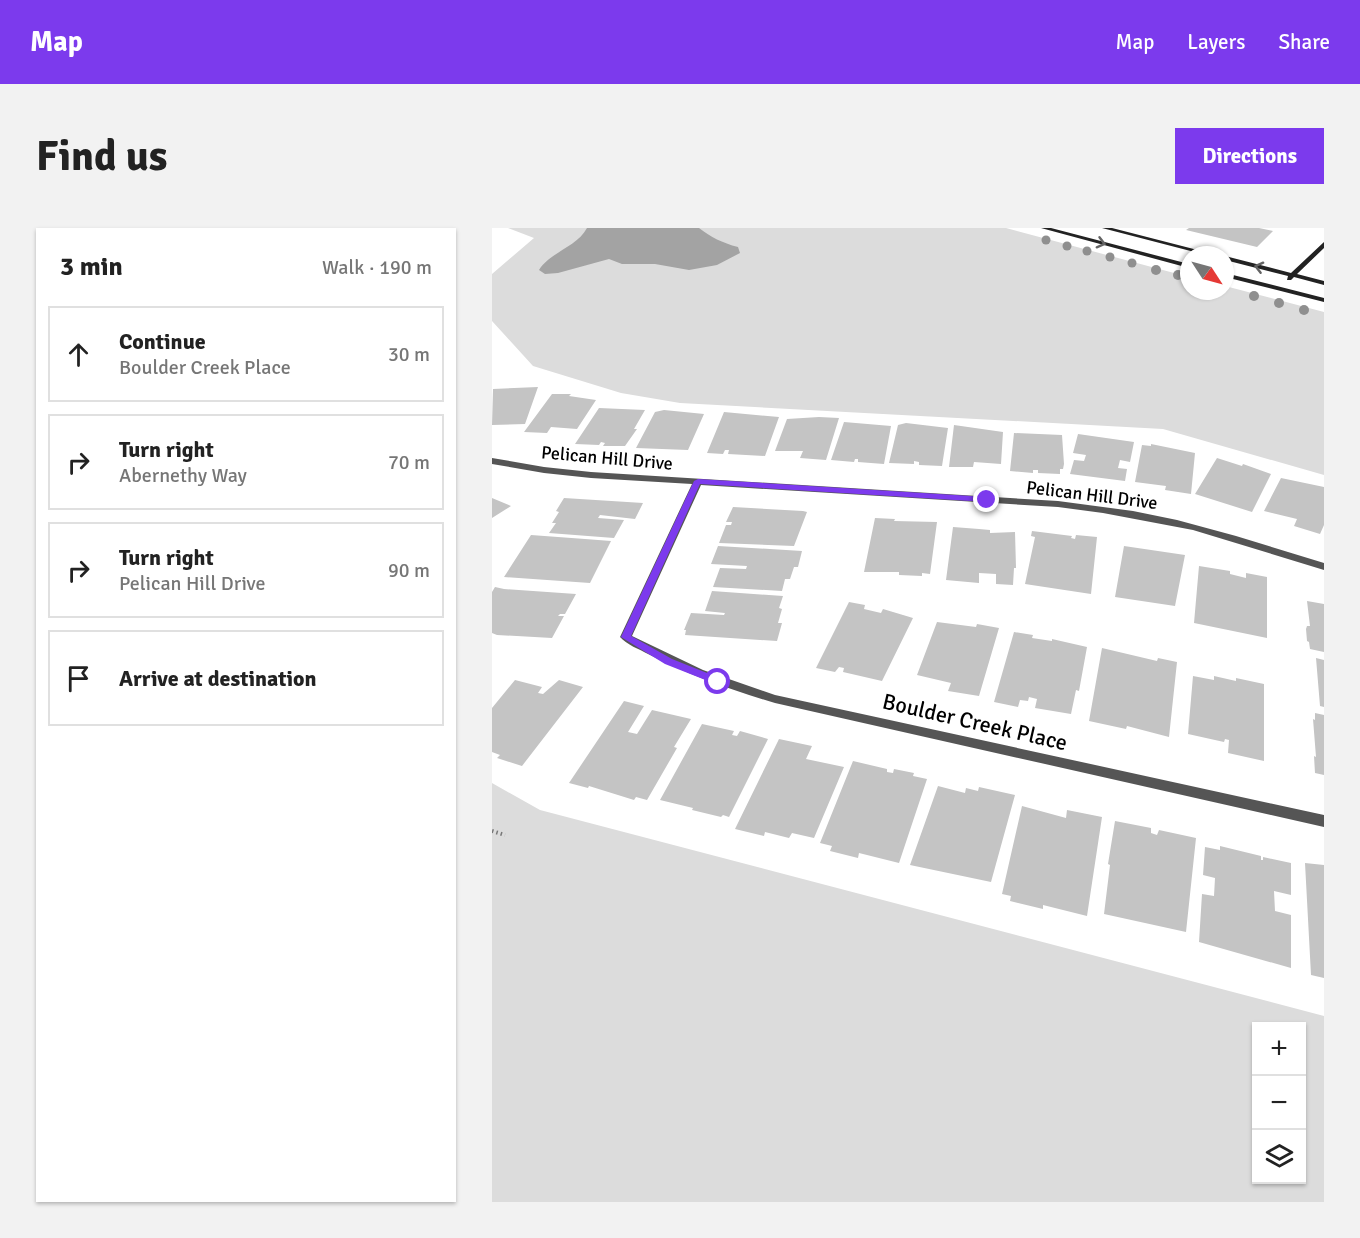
<!DOCTYPE html>
<html lang="en">
<head>
<meta charset="utf-8">
<style>
  :root { --surface:#fff; --page:#f2f2f2; --text:#222; --muted:#767676; --line:#e0e0e0; --accent:#7c3aed }
  body { margin:0; font-family:Signika,sans-serif; background:var(--page); color:var(--text) }
  .controls { position:absolute; right:18px; bottom:18px; display:grid; overflow:hidden; border-radius:0px; box-shadow:0 2px 4px #0004 }
  .controls button { width:54px; height:54px; display:grid; place-items:center; padding:0; border:0; border-bottom:2px solid var(--line); background:var(--surface); color:var(--text); font:30px sans-serif }
  .compass { position:absolute; left:688px; top:18px; width:54px; height:54px; border-radius:50%; background:var(--surface); box-shadow:0 2px 4px #0004; rotate:126deg }
  .stop { position:absolute; width:18px; height:18px; margin:-14px; border:4px solid #7c3aed; border-radius:50%; background:#fff }
  .stop.end { background:#7c3aed; border-color:#fff; box-shadow:0 2px 6px #0008 }
  .list { margin:0; padding:0; list-style:none }
  h2 { display:flex; justify-content:space-between; align-items:center; height:78px; margin:0; padding:0 24px; font-size:26px }
  h2 small { font-size:20px; font-weight:400; color:var(--muted) }
  .list li { display:grid; grid-template-columns:39px 1fr auto; gap:18px; align-items:center; box-sizing:border-box; height:96px; margin:0 12px 12px; padding:0 12px; border:2px solid var(--line); border-radius:0px }
  .list b { display:block; font-size:22px; white-space:nowrap }
  .list p { margin:0; font-size:20px; white-space:nowrap; color:var(--muted) }
  .list em { font-size:20px; font-style:normal; color:var(--muted) }
  .icon { flex:none; width:33px; height:33px; fill:none; stroke:currentColor; stroke-width:2; stroke-linecap:round; stroke-linejoin:round }
  .map { position:relative; flex:none; width:832px; height:974px; overflow:hidden; border-radius:0px }
  header { display:flex; align-items:center; gap:36px; box-sizing:border-box; height:84px; padding:0 30px; background:var(--accent); color:#fff }
  header strong { font-size:28px }
  nav { display:flex; gap:33px; margin-inline-start:auto; font-size:21px }
  .intro { display:flex; align-items:center; justify-content:space-between; box-sizing:border-box; height:144px; padding:0 36px }
  h1 { margin:0; font-size:42px }
  .button { padding:15px 27px; border-radius:0px; background:var(--accent); color:#fff; font-size:21px; font-weight:700 }
  main { display:flex; gap:36px; padding:0 36px }
  aside { flex:1; background:var(--surface); border-radius:0px; box-shadow:0 2px 4px #0004 }
  .map>svg:first-child { display:block }
</style>
</head>
<body>
<header>
<strong>Map</strong>
<nav><a>Map</a><a>Layers</a><a>Share</a></nav>
</header>
<div class="intro"><h1>Find us</h1><a class="button">Directions</a></div>
<main>
<aside>
<h2>3 min<small>Walk · 190 m</small></h2>
<ul class="list">
<li><svg class="icon" aria-label="ahead" viewBox="0 0 24 24"><path d="M12 20V5M6 11l6-6 6 6"/></svg><div><b>Continue</b><p>Boulder Creek Place</p></div><em>30 m</em></li>
<li><svg class="icon" aria-label="right" viewBox="0 0 24 24"><path d="M7 20v-9h11M14 6l5 5-5 5"/></svg><div><b>Turn right</b><p>Abernethy Way</p></div><em>70 m</em></li>
<li><svg class="icon" aria-label="right" viewBox="0 0 24 24"><path d="M7 20v-9h11M14 6l5 5-5 5"/></svg><div><b>Turn right</b><p>Pelican Hill Drive</p></div><em>90 m</em></li>
<li><svg class="icon" aria-label="arrive" viewBox="0 0 24 24"><path d="M6 21V4h12l-3 4 3 4H6"/></svg><div><b>Arrive at destination</b></div></li>
</ul>
</aside>
<div class="map">
<svg width="832" height="974" viewBox="0 0 832 974">
  <rect width="100%" height="100%" fill="#fff"/>
  <path fill="#dcdcdc" fill-rule="evenodd" d="M16 0H514L697 49V63H733V58L832 84V247L671 201 188 175 129 165 41 138 0 93V46L42 10Z
    M0 555 48 582 832 788V974H0ZM764 798H810V952H764Z"/>
  <path fill="#a3a3a3" d="M95 0H207C219 9 230 15 246 19L248 25 225 37 197 42 163 36H130L117 31 66 45 53 46 47 42C58 24 85 19 95 0Z"/>
  <path fill="#c4c4c4" d="M697 0H767L781 3 765 19 694 2Z
    M46 159 33 196 0 197 1 161Z
    M60 166H79L77 168 104 172 85 201 59 199 55 205 32 204Z
    M107 180 153 182 142 201H145L133 218H111L113 215 109 214 107 217 83 216Z
    M172 182 212 186 196 222 144 220 163 184Z
    M232 184 287 189 273 228 236 226 237 222H233L231 226 215 225Z
    M327 189 347 190 334 232 308 230 311 223H283L295 191Z
    M352 194 399 198 392 236 366 234V231H363L362 234 339 232Z
    M414 195 456 200 450 238 427 237V234L422 233V236L397 235 406 197Z
    M462 197 511 204 509 236 482 234 481 239H457Z
    M522 205 570 207 572 236 571 241H568V246L546 245V242H541V245L518 243Z
    M586 206 642 214 638 234 628 232 626 240 635 241 633 253 578 246 582 232 592 233 594 227 581 225Z
    M659 216 703 225 699 266 673 262 674 258 643 254 650 217 659 218Z
    M725 230 750 238 751 236 779 246 760 284 703 266Z
    M789 250 832 259V297L828 306 802 298 805 291 772 283Z
    M0 270 19 278 0 290Z
    M72 270 151 275 143 291 108 287 106 290 132 292 122 310 57 305 64 295H60L67 284 64 283Z
    M241 279 311 283 315 284 302 318 227 315 234 297H239L240 294H234Z
    M383 290 403 291 402 293 445 294 438 346 430 345V348L407 347V344H372Z
    M461 299 487 301 498 302V305L523 304 524 340H522L521 357 504 356V346L487 345V355L454 352Z
    M540 303 580 308 579 310 583 311 584 307 605 309 599 366 533 356 543 309 539 308Z
    M39 307 93 311 119 313 98 355 12 349Z
    M226 318 310 323 306 339H302L298 351H293L290 363 221 359 228 340 254 341 255 338 219 336Z
    M632 318 693 327 683 378 623 369Z
    M707 338 738 343V346L754 350V345L775 349V410L702 395Z
    M3 359 12 361 84 366 73 386H68L66 388H72L60 410 5 407 0 405V364Z
    M220 363 291 368 287 380 290 381 286 395H290L285 413 193 407 194 402H192L199 385 232 387 233 385 213 383Z
    M815 373 832 376V424L818 421 817 414 815 413 814 401 815 398H818Z
    M357 374 373 377 372 381 389 385 391 381 421 390 390 453 351 444 352 440 347 439 343 444 324 440Z
    M445 394 484 399 485 396 507 400 487 468 456 463 459 455 425 447Z
    M522 404 541 407 540 410 560 413V411L595 419 587 463 584 462 579 486 543 480 545 471 537 469 536 473 528 472 526 479 502 474Z
    M610 420 665 433 666 430 685 434 677 509 635 498 634 501 597 493Z
    M824 430 832 432V479L828 478Z
    M701 448 722 452V448L744 453V450L772 456V533L736 525 737 512 733 511 732 514 696 506Z
    M23 452 50 459 46 465 51 466 67 452 91 459 30 538 5 530 8 527 0 524V480Z
    M132 473 152 478 136 504 145 506 160 482 199 491 182 519 185 520 155 572 144 569 142 572 97 558 96 560 77 555Z
    M823 485 832 487V547L823 545 822 528 824 529 821 491 823 492Z
    M210 496 242 503 240 507 245 508 248 503 276 511 237 589 231 587 229 589 200 582 201 580 168 572Z
    M287 511 320 518 314 531 352 539 322 610 300 605 297 610 273 604 272 608 243 601Z
    M361 533 395 541V544L401 545 402 541 422 545 421 548 435 551 407 635 367 625 366 630 338 623 340 618 328 615Z
    M446 558 473 565 474 560 486 563 487 559 523 567 499 654 418 637Z
    M530 578 574 590 575 582 610 589 595 688 551 677V681L518 673 519 668 510 666Z
    M623 593 659 600V605L665 607 667 602 704 610 694 704 612 686 618 637 616 636Z
    M728 618 769 628V632H771V629L799 635V667L782 663 783 683 799 687V740L707 714 710 666 722 668 723 650 711 647 713 619 728 622Z
    M813 635 832 637V750L819 747Z"/>
  <g fill="none" stroke-linecap="round" stroke-linejoin="round">
    <path stroke="#777" stroke-width="4" stroke-dasharray="1.5 3" stroke-linecap="butt" d="M0 603 13 607"/>
    <path fill="#555" fill-rule="evenodd" d="M0 230 52 239 99 244 566 273 641 283 685 292 744 308 832 335V342L701 302 611 285 566 279 209 257 140 408 211 442 283 467 832 587V599L283 475C239 462 197 447 156 426 147 421 135 417 128 409L200 256 99 250 52 245 0 236Z"/>
    <path fill="#222" fill-rule="evenodd" d="M549 0H559L697 36V40Z
      M610 0H620L725 27H714Z
      M832 14V20L805 46 832 53V57L802 49 799 52H795L796 48 733 32V28L799 45Z
      M733 45 832 70V74L733 49Z"/>
  </g>
  <g fill="#8f8f8f">
    <circle cx="554" cy="12" r="4.5"/>
    <circle cx="575" cy="18" r="4.5"/>
    <circle cx="595" cy="23" r="4.5"/>
    <circle cx="618" cy="29" r="4.5"/>
    <circle cx="640" cy="35" r="4.5"/>
    <circle cx="664" cy="42" r="5"/>
    <circle cx="686" cy="47" r="5"/>
    <circle cx="762" cy="68" r="5"/>
    <circle cx="787" cy="75" r="5"/>
    <circle cx="812" cy="82" r="5"/>
  </g>
  <defs><path id="oneway-chevron" d="M-2-3.5L2.5 0L-2 3.5" fill="none" stroke-width="1.6" stroke-linecap="round" stroke-linejoin="round" transform="scale(1.5)"/></defs>
  <g stroke="#646464">
    <use href="#oneway-chevron" transform="translate(609 15) rotate(15)"/>
    <use href="#oneway-chevron" transform="translate(767 39) rotate(-166)"/>
  </g>
  <path fill="#7c3aed" d="M206 251 495 269 499 272 495 274 208 256 139 408 180 431 230 451V456L226 457 173 436 129 409 202 253Z"/>
  <g text-anchor="middle" dominant-baseline="central" stroke-width="4.5" stroke-linejoin="round" paint-order="stroke">
    <g font-size="18" fill="#000" stroke="#fff">
      <text transform="translate(115 230) rotate(5)">Pelican Hill Drive</text>
      <text transform="translate(600 267) rotate(7)">Pelican Hill Drive</text>
    </g>
    <g font-size="22" fill="#000" stroke="#fff">
      <text transform="translate(483 494) rotate(13)">Boulder Creek Place</text>
    </g>
  </g>
</svg>
<div class="controls">
<button>+</button>
<button>−</button>
<button><svg class="icon" aria-label="layers" viewBox="0 0 24 24"><path d="M12 4l9 5-9 5-9-5zM3 14l9 5 9-5"/></svg></button>
</div>
<svg class="compass" viewBox="-18 -18 36 36"><path d="M0-13l5 13h-10z" fill="#e53935"/><path d="M0 13l5-13h-10z" fill="#767676"/></svg>
<div class="stop" style="left:226px;top:454px"></div>
<div class="stop end" style="left:495px;top:272px"></div>
</div>
</main>
</body>
</html>
